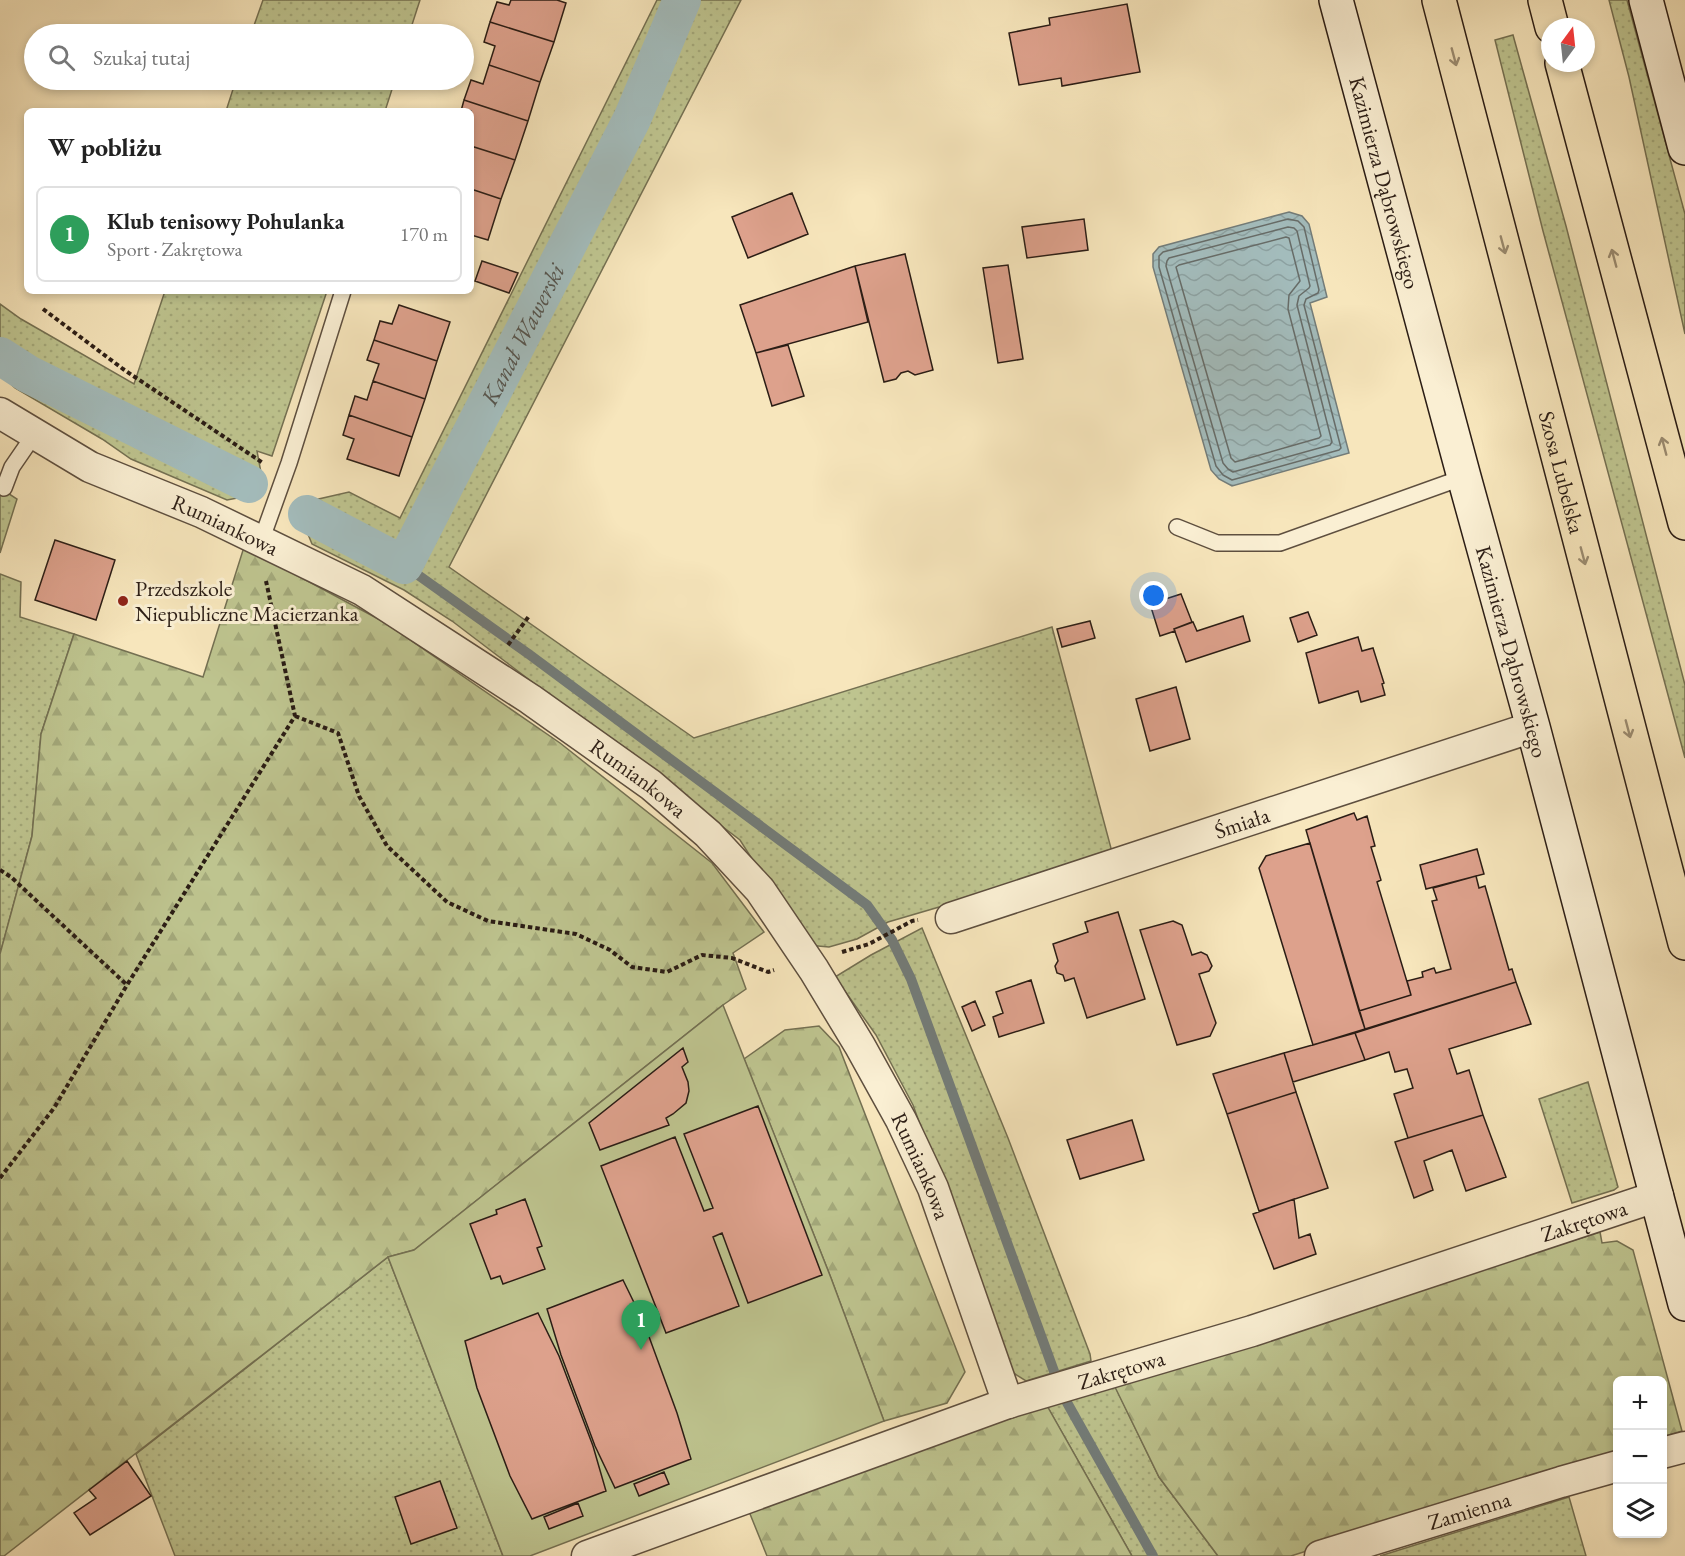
<!DOCTYPE html>
<html lang="pl">
<head>
<meta charset="utf-8">
<style>
  :root { --surface:#fff; --page:#f6f6f6; --text:#222; --muted:#767676; --line:#e0e0e0; --accent:#d93025 }
  body { margin:0; font-family:"EB Garamond",serif; background:var(--page); color:var(--text) }
  .controls { position:absolute; right:18px; bottom:18px; display:grid; overflow:hidden; border-radius:9px; box-shadow:0 3px 9px #0003 }
  .controls button { width:54px; height:54px; display:grid; place-items:center; padding:0; border:0; border-bottom:2px solid var(--line); background:var(--surface); color:var(--text); font:30px sans-serif }
  .compass { position:absolute; left:1541px; top:18px; width:54px; height:54px; border-radius:50%; background:var(--surface); box-shadow:0 3px 9px #0003; rotate:15deg }
  .you { position:absolute; left:1154px; top:596px; width:21px; height:21px; margin:-15px; border:4px solid #fff; border-radius:50%; background:#1a73e8; box-shadow:0 0 0 9px #1a73e833 }
  .badge { display:grid; place-items:center; width:39px; height:39px; border-radius:50%; background:var(--accent); color:#fff; font-size:20px; font-weight:700 }
  .pin { position:absolute; translate:-50% -50px; filter:drop-shadow(0 2px 3px #0008) }
  .pin::after { content:''; position:absolute; top:32px; width:21px; height:18px; background:inherit; clip-path:polygon(0 0,100% 0,50% 100%) }
  .list { margin:0; padding:0; list-style:none }
  h2 { display:flex; justify-content:space-between; align-items:center; height:78px; margin:0; padding:0 24px; font-size:26px }
  h2 small { font-size:20px; font-weight:400; color:var(--muted) }
  .list li { display:grid; grid-template-columns:39px 1fr auto; gap:18px; align-items:center; box-sizing:border-box; height:96px; margin:0 12px 12px; padding:0 12px; border:2px solid var(--line); border-radius:9px }
  .list b { display:block; font-size:22px; white-space:nowrap }
  .list p { margin:0; font-size:20px; white-space:nowrap; color:var(--muted) }
  .list em { font-size:20px; font-style:normal; color:var(--muted) }
  .icon { flex:none; width:33px; height:33px; fill:none; stroke:currentColor; stroke-width:2; stroke-linecap:round; stroke-linejoin:round }
  .map { position:relative; flex:none; width:1685px; height:1556px; overflow:hidden }
  .search { position:absolute; background:var(--surface); box-shadow:0 3px 9px #0003; left:24px; top:24px; width:450px; height:66px; display:flex; align-items:center; gap:15px; box-sizing:border-box; padding:0 21px; border-radius:33px; color:var(--muted); font-size:22px }
  .panel { position:absolute; background:var(--surface); box-shadow:0 3px 9px #0003; left:24px; top:108px; width:450px; height:186px; border-radius:9px }
  .map>svg:first-child { display:block }
</style>
</head>
<body>
<div class="map">
<svg width="1685" height="1556" viewBox="0 0 1685 1556">
  <defs>
    <pattern id="grass-dots" width="8" height="8" patternUnits="userSpaceOnUse" patternTransform="scale(1.5)"><rect width="8" height="8" fill="#bec48f"/><path d="M2 2h.1M6 6h.1" fill="none" stroke="#a3a87a" stroke-width="1.8" stroke-linecap="round"/></pattern>
    <pattern id="forest-firs" width="22" height="20" patternUnits="userSpaceOnUse" patternTransform="scale(1.5)"><rect width="22" height="20" fill="#bec48f"/><path d="M5 1l3.5 6h-7zM16 11l3.5 6h-7z" fill="#a3a87a"/></pattern>
    <pattern id="water-waves" width="16" height="10" patternUnits="userSpaceOnUse" patternTransform="scale(1.5)"><rect width="16" height="10" fill="#a3bcbc"/><path d="M0 5q4-4 8 0t8 0" fill="none" stroke="#8ca1a1"/></pattern>
  </defs>
  <rect width="100%" height="100%" fill="#f7e6bc"/>
  <filter id="stains"><feTurbulence type="fractalNoise" baseFrequency=".00333" numOctaves="4"/><feColorMatrix values="0 0 0 0 .2 0 0 0 0 .09 0 0 0 0 .02 0 0 0 .5 -.17"/></filter>
  <radialGradient id="worn" r=".72"><stop offset=".6" stop-color="#630" stop-opacity="0"/><stop offset="1" stop-color="#630" stop-opacity=".3"/></radialGradient>
  <path fill="url(#grass-dots)" stroke="#747052" stroke-width="1.5" d="M263 0H420L409 34H251Z
    M657 0H741L449 567 694 738 1052 627 1112 852 987 893 888 922 857 939 829 947 807 945 740 840 452 621 404 590 312 544 303 522 310 501 349 492 400 518Z
    M1609 0H1627L1685 214V334L1629 77Z
    M1513 35 1566 226 1685 685V758L1543 231 1495 40Z
    M236 80H395L385 111H226Z
    M165 291H327L272 456 257 451 262 478 253 495 227 500 131 459 102 439 15 388 0 374V304L21 319 134 384Z
    M0 488 17 499 0 553Z
    M0 574 21 582 20 617 74 634 41 734 32 836 0 954Z
    M922 928 1008 1138 1090 1354 1091 1361 1026 1381 1012 1372 1001 1348 913 1105 876 1035 835 977 871 955Z
    M1588 1082 1618 1187 1614 1190 1572 1203 1539 1099Z
    M388 1257 503 1556H175L136 1454Z
    M1114 1384 1159 1477 1218 1556H1132L1046 1404Z
    M1569 1497 1586 1556H1380Z"/>
  <path fill="url(#forest-firs)" stroke="#747052" stroke-width="1.5" d="M244 547 384 622 560 743 712 863 764 932 733 953 746 989 723 1005 414 1250 388 1257 4 1556H0V954L32 836 41 734 74 634 203 677Z
    M819 1026 839 1047 965 1372 947 1403 884 1421 831 1278 744 1059 785 1030Z
    M1600 1232 1602 1243 1617 1241 1633 1250 1682 1431 1663 1437 1662 1380H1618L1617 1452 1291 1556H1218L1159 1477 1114 1385Z
    M1046 1404 1132 1556H767L748 1509Z"/>
  <path fill="#bec48f" stroke="#747052" stroke-width="1.5" d="M723 1005 831 1278 884 1421 530 1556H503L388 1257 414 1250Z"/>
  <path fill="url(#water-waves)" stroke="#737c79" stroke-width="1.5" d="M1289 212 1302 216 1309 224 1327 297 1310 303 1349 453 1232 486 1219 479 1211 470 1153 267V254L1159 247Z"/>
  <g fill="none" stroke-linecap="round" stroke-linejoin="round">
    <path stroke="#676c68" stroke-width="1.5" d="M1288 219 1298 221 1304 227 1319 290 1318 293 1306 299 1304 305 1341 448 1339 450 1232 480 1223 475 1216 466 1159 267V256L1163 252Z
      M1288 227 1294 228 1297 231 1310 286 1309 288 1299 296 1297 305 1332 442 1330 445 1233 472 1228 469 1223 463 1166 266 1167 261 1169 258Z
      M1286 237 1289 238 1300 281 1289 295 1288 309 1321 436 1319 438 1235 462 1231 458 1176 267 1179 265Z"/>
    <path stroke="#737c79" stroke-width="10" d="M404 565 530 655 867 905 892 940 911 979 1055 1374
      M1065 1399 1153 1556"/>
    <g stroke="#a3bcbc" stroke-width="38">
      <path d="M0 356 28 374 249 484"/>
      <path id="s1" d="M307 514 404 565 632 119 682 0"/>
    </g>
  </g>
  <path fill="#dda18c" stroke="#2b1d15" stroke-width="1.5" d="M511 0H557L566 3 554 42 490 22 497 2 509 5Z
    M1127 4 1140 72 1062 86 1061 78 1019 85 1009 33 1050 25 1049 18Z
    M490 22 554 42 540 82 489 65 495 46 484 42Z
    M489 65 540 82 528 121 464 100 471 80 483 84Z
    M464 100 528 121 515 160 471 146V111H461Z
    M471 146 515 160 501 199 471 189Z
    M471 189 501 199 488 240 471 235Z
    M792 193 808 234 748 258 732 217Z
    M1084 219 1088 250 1027 258 1022 227Z
    M905 254 933 370 915 375 908 371 901 373 896 379 884 382 855 266Z
    M482 261 518 273 509 293 475 281Z
    M1008 265 1023 359 998 363 983 268Z
    M855 266 868 322 756 353 740 305Z
    M399 305 450 322 437 361 374 340 380 321 392 324Z
    M374 340 437 361 425 399 373 381 379 364 367 360Z
    M788 345 804 396 772 406 756 353Z
    M373 381 425 399 412 437 349 415 355 396 367 400Z
    M349 415 412 437 399 476 347 459 354 439 343 435Z
    M55 540 115 560 96 620 35 600Z
    M1181 594 1192 622 1174 629 1175 631 1160 636 1150 604Z
    M1308 612 1317 635 1298 642 1290 618Z
    M1243 616 1250 641 1186 662 1174 629 1193 622 1197 631Z
    M1090 621 1095 638 1062 647 1057 629Z
    M1358 637 1362 651 1373 648 1384 683 1382 684 1385 695 1361 702 1358 691 1319 703 1306 653Z
    M1176 687 1190 739 1150 751 1136 699Z
    M1354 813 1357 820 1367 816 1375 846 1371 847 1381 880 1377 882 1411 995 1359 1011 1306 830Z
    M1310 843 1365 1029 1313 1045 1259 868 1266 856Z
    M1477 849 1484 874 1426 889 1420 865Z
    M1476 876 1479 888 1485 886 1509 970 1512 969 1516 982 1365 1029 1359 1011 1411 995 1407 981 1423 977 1422 972 1434 968 1436 973 1451 969 1432 901 1437 900 1433 888Z
    M1118 912 1145 999 1087 1018 1074 978 1065 981 1063 975 1057 973 1055 966 1058 961 1053 944 1088 932 1085 922Z
    M1173 921 1182 925 1192 955 1201 952 1207 955 1212 966 1209 971 1199 974 1216 1023 1210 1036 1177 1045 1140 930Z
    M1031 980 1044 1023 999 1037 993 1017 1003 1013 996 992Z
    M1516 982 1531 1024 1449 1049 1457 1074 1469 1070 1483 1115 1408 1138 1394 1094 1413 1088 1407 1069 1395 1072 1389 1052 1365 1060 1355 1033Z
    M975 1001 985 1025 972 1031 962 1007Z
    M1355 1033 1365 1060 1293 1082 1284 1053Z
    M683 1048 688 1062 682 1067 688 1082 689 1091 686 1103 673 1114 666 1118 669 1125 600 1150 589 1123Z
    M1284 1053 1296 1092 1227 1114 1213 1074Z
    M1296 1092 1328 1188 1259 1211 1227 1114Z
    M758 1106 822 1275 748 1303 722 1233 713 1237 739 1306 666 1333 601 1166 675 1137 704 1211 713 1208 684 1134Z
    M1483 1115 1506 1177 1466 1191 1452 1150 1424 1161 1433 1190 1414 1198 1395 1142Z
    M1132 1120 1144 1160 1080 1179 1067 1140Z
    M525 1199 542 1246 537 1248 545 1269 503 1284 500 1276 491 1279 470 1224 497 1214 496 1210Z
    M1294 1199 1299 1238 1310 1234 1316 1254 1274 1269 1253 1214Z
    M623 1280 644 1323 677 1413 691 1459 615 1488 595 1446 561 1355 547 1309Z
    M538 1313 559 1356 593 1446 606 1491 532 1519 510 1476 477 1388 465 1341Z
    M127 1461 151 1496 90 1535 74 1513 96 1498 89 1490Z
    M664 1472 669 1484 639 1496 634 1484Z
    M440 1481 457 1528 411 1544 395 1497Z
    M578 1503 583 1516 549 1529 544 1517Z"/>
  <g fill="none" stroke-linecap="round" stroke-linejoin="round">
    <g stroke="#5e4f3f" stroke-width="18">
      <path id="lane" d="M4 488 12 467 34 435
        M1177 527 1217 543H1280L1464 477
        M263 542 265 530 289 463 343 291"/>
    </g>
    <g stroke="#5e4f3f" stroke-width="33">
      <g id="street">
        <path id="s2" d="M0 413 90 467 201 512 362 590 530 699 651 785 708 834 760 890 814 970 860 1046 901 1120 933 1188 1008 1403"/>
        <path id="s3" d="M951 918 1533 727"/>
        <path d="M1662 1453 1685 1447"/>
        <path id="s4" d="M587 1556 1008 1403 1252 1331 1658 1196"/>
        <path id="s5" d="M1320 1556 1561 1482 1618 1466"/>
      </g>
    </g>
    <g stroke="#2b1d15" stroke-width="36">
      <g id="secondary">
        <path id="s6" d="M1336 0 1464 477 1533 727 1685 1304"/>
        <path d="M1646 0 1685 148"/>
      </g>
    </g>
    <g stroke="#2b1d15" stroke-width="36">
      <g id="highway">
        <path id="s7" d="M1439 0 1685 943"/>
        <path d="M1545 0 1552 27"/>
        <path d="M1562 63 1685 523"/>
      </g>
    </g>
    <path stroke="#2b1d15" stroke-width="4" stroke-dasharray="4.5 3" stroke-linecap="butt" d="M43 309 123 369 263 463
      M508 645 529 616
      M295 716 338 733 359 796 387 846 447 902 488 921 576 934 610 950 632 967 667 972 702 955 732 958 768 972 774 970
      M0 870 11 877 127 985
      M842 952 869 944 912 921 918 920
      M0 1178 54 1108 127 985 295 716 266 581"/>
    <use href="#lane" stroke="#faefd3" stroke-width="15"/>
    <use href="#street" stroke="#faefd3" stroke-width="30"/>
    <use href="#secondary" stroke="#faefd3" stroke-width="33"/>
    <use href="#highway" stroke="#f7e6bc" stroke-width="33"/>
  </g>
  <defs><path id="oneway-shaft" d="M-6 0H5M1.5-3L5.5 0L1.5 3" fill="none" stroke-width="1.6" stroke-linecap="round" stroke-linejoin="round" transform="scale(1.5)"/></defs>
  <g stroke="#9b8c71">
    <use href="#oneway-shaft" transform="translate(1454 57) rotate(75)"/>
    <use href="#oneway-shaft" transform="translate(1503 245) rotate(75)"/>
    <use href="#oneway-shaft" transform="translate(1614 258) rotate(-105)"/>
    <use href="#oneway-shaft" transform="translate(1664 446) rotate(-105)"/>
    <use href="#oneway-shaft" transform="translate(1583 556) rotate(75)"/>
    <use href="#oneway-shaft" transform="translate(1628 729) rotate(75)"/>
  </g>
  <circle fill="#8f2418" stroke="#faefd3" stroke-width="2" cx="123" cy="601" r="6"/>
  <g text-anchor="middle" dominant-baseline="central" stroke-width="6" stroke-linejoin="round" paint-order="stroke">
    <g font-size="22" fill="#2b1d15" stroke="#faefd3">
      <text stroke="none"><textPath href="#s6" startOffset="189">Kazimierza Dąbrowskiego</textPath></text>
      <text stroke="none"><textPath href="#s7" startOffset="488">Szosa Lubelska</textPath></text>
      <text stroke="none"><textPath href="#s2" startOffset="252">Rumiankowa</textPath></text>
      <text stroke="none"><textPath href="#s6" startOffset="675">Kazimierza Dąbrowskiego</textPath></text>
      <text stroke="none"><textPath href="#s2" startOffset="738">Rumiankowa</textPath></text>
      <text stroke="none"><textPath href="#s3" startOffset="306">Śmiała</textPath></text>
      <text stroke="none"><textPath href="#s2" startOffset="1224">Rumiankowa</textPath></text>
      <text stroke="none"><textPath href="#s4" startOffset="1052">Zakrętowa</textPath></text>
      <text stroke="none"><textPath href="#s4" startOffset="566">Zakrętowa</textPath></text>
      <text stroke="none"><textPath href="#s5" startOffset="156">Zamienna</textPath></text>
    </g>
    <g font-size="22" fill="#2b1d15" stroke="#faefd3" text-anchor="start">
      <text x="135" y="588">Przedszkole<tspan x="135" dy="25">Niepubliczne Macierzanka</tspan></text>
    </g>
    <g font-size="24" font-style="italic" fill="#55554f" stroke="#faefd3">
      <text stroke="none"><textPath href="#s1" startOffset="369">Kanał Wawerski</textPath></text>
    </g>
  </g>
  <rect width="100%" height="100%" filter="url(#stains)"/>
  <rect width="100%" height="100%" fill="url(#worn)"/>
</svg>
<div class="controls">
<button>+</button>
<button>−</button>
<button><svg class="icon" aria-label="layers" viewBox="0 0 24 24"><path d="M12 4l9 5-9 5-9-5zM3 14l9 5 9-5"/></svg></button>
</div>
<svg class="compass" viewBox="-18 -18 36 36"><path d="M0-13l5 13h-10z" fill="#e53935"/><path d="M0 13l5-13h-10z" fill="#767676"/></svg>
<div class="you"></div>
<div class="pin badge" style="left:641px;top:1350px;background:#2e9e5b">1</div>
<div class="search"><svg class="icon" aria-label="search" viewBox="0 0 24 24"><circle cx="10" cy="10" r="6"/><path d="M15 15l6 6"/></svg>Szukaj tutaj</div>
<section class="panel">
<h2>W pobliżu<small></small></h2>
<ul class="list">
<li><span class="badge" style="background:#2e9e5b">1</span><div><b>Klub tenisowy Pohulanka</b><p>Sport · Zakrętowa</p></div><em>170 m</em></li>
</ul>
</section>
</div>
</body>
</html>
